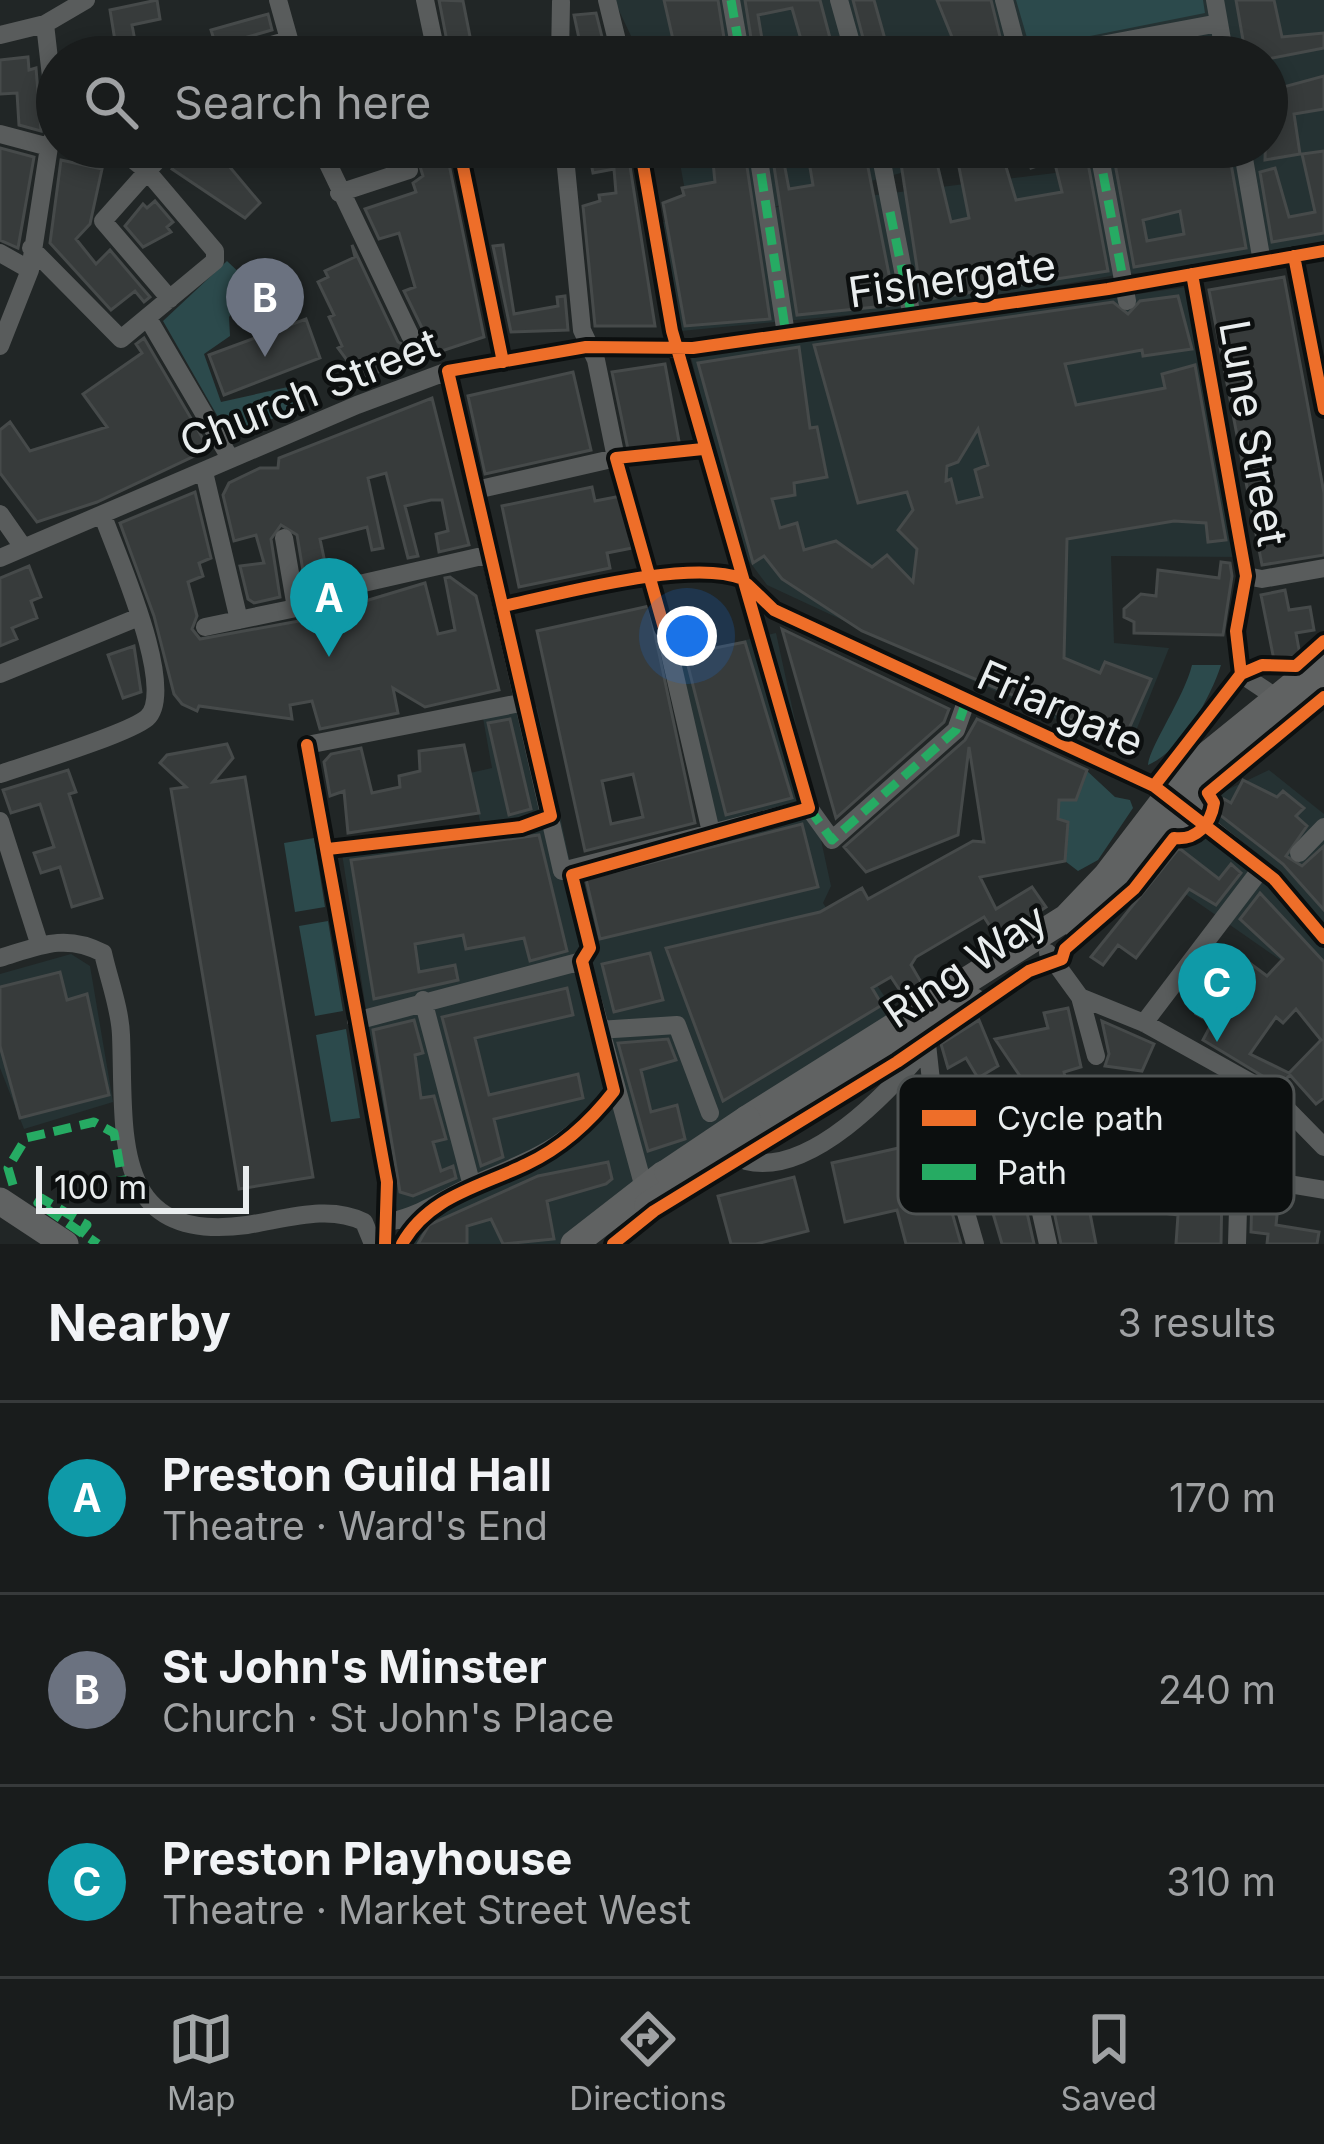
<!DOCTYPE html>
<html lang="en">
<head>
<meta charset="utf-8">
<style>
  :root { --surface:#191c1c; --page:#222525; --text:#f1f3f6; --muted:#9fa1a3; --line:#373a3b; --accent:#a3a7a8 }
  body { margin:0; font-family:Inter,sans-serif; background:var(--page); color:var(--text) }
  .scale { position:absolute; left:36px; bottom:30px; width:213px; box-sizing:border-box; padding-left:12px; border:6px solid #e9edee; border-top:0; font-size:33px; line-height:42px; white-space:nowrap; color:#e9edee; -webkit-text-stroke:9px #0c0f0f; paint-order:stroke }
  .you { position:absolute; left:687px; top:636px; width:42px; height:42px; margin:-30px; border:9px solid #fff; border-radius:50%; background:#1a73e8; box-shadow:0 0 0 18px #1a73e833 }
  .badge { display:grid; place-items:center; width:78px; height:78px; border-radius:50%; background:var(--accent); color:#fff; font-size:39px; font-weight:700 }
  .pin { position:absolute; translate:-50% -99px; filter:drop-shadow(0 3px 6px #0008) }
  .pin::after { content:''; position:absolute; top:63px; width:42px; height:36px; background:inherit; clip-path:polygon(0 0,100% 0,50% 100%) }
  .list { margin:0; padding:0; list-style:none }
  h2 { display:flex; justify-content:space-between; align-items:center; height:156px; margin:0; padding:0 48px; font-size:51px }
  h2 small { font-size:39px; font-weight:400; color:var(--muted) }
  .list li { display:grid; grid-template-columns:78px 1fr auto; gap:36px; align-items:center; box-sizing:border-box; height:192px; padding:0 48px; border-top:3px solid var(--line) }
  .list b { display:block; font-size:45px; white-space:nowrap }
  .list p { margin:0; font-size:39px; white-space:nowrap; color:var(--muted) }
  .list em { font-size:39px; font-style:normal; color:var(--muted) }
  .icon { flex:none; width:66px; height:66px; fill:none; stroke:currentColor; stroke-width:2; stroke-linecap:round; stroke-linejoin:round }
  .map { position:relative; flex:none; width:1324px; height:1244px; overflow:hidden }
  .search { position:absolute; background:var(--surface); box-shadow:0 6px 18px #0003; left:36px; right:36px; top:36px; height:132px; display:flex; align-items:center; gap:30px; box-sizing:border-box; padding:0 42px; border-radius:66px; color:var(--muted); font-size:45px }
  .sheet { height:732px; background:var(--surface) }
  nav { display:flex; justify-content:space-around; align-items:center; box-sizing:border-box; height:168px; border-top:3px solid var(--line); background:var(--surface); font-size:33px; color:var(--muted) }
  nav a { display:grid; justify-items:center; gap:6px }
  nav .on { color:var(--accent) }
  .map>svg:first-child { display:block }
</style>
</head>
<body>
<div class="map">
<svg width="1324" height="1244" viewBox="0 0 1324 1244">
  <rect width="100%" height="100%" fill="#212626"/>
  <path fill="#253233" d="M614 0H1324V250L1198 270 1122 274 942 306 681 331 663 222 690 218 677 147H998L770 208 1267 147V57H641Z
    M1194 286 1239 557 1111 556 1114 643 1169 648 1130 746H1114L767 585 737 545 691 357Z
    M776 633 831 886 823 903 896 1014 692 1144 559 1244H402L341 847 481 826 470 773 492 768 483 718 537 707 570 863 709 840 666 659Z
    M1269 770 1324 814V999L1312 982 1151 870 1208 799Z
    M71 954 90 966 113 1102 24 1129 0 1068V974Z"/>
  <path fill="#2c4a4c" d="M1016 0H1203L1205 13 1030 48Z
    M227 261 247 280 241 302 229 317 230 336 204 354 221 402 297 385 305 404 230 438 163 321Z
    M1192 665H1221C1210 699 1181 751 1148 765 1149 747 1184 698 1192 665Z
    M1086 770 1115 797 1130 800 1133 808 1098 860 1078 871 1065 861 1068 822 1058 819 1059 800H1076Z
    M314 838 325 907 295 912 284 843Z
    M328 921 343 1011 315 1016 299 926Z
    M346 1029 360 1118 331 1122 316 1035Z"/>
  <path fill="#373b3b" stroke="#464a4a" stroke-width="3" fill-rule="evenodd" d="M157 0 160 19 132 25 138 57H92V51L116 47 110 10Z
    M439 0 463 1 474 57H450Z
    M664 0H718L727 57H677Z
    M745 0H820L835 57H806L792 8 758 15 765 57H754Z
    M853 0H874L890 57H868Z
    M937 0H991L1005 57H934L956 47Z
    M1236 0H1274L1282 37 1324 33V48L1267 59 1246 57Z
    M596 13 607 57H583L574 15Z
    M268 14 272 30 216 46 211 30Z
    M1208 39 1211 57H1138V52Z
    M28 57 29 70 36 68 41 131 19 125 17 93 0 94V60Z
    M1324 76V109L1294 114 1300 154 1265 160 1267 85 1279 83 1280 88Z
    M185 147H213L260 203 245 218 172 169Z
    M588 147H627L655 326H595L583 206 600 201 599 195 616 193 614 169 593 173Z
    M654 147H700L701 162 657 165Z
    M725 147H744L770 319 685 326 663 203 684 195 682 188 715 182 713 162 727 161Z
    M771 147H781L789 189 813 185 807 150 864 147 895 305 797 315Z
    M955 147H1000L1016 200 1062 192 1054 160 1031 168 1024 147H1085L1108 271 922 300 900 157 917 152 921 163 936 159 951 222 969 218Z
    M1112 147H1228L1246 248 1134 267ZM1180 211 1184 234 1147 241 1143 220Z
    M0 148 34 157 18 248 0 240Z
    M1324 151V233L1272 242 1260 172 1275 168 1289 217 1315 212 1302 154Z
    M447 154 484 337 360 378 338 348 342 346 329 317 334 315 318 282 328 277 325 271 355 257 352 245 398 342 410 348 420 344 423 330 404 291 415 287 399 233 379 239 365 209 416 192 413 183 423 176 418 160Z
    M61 160 102 169 90 224 76 239 96 264 110 250 150 297 144 302 135 291 111 310 50 243Z
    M155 201 173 222 167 227 171 232 143 247 125 226 143 204 147 208Z
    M503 245 514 314 558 306 557 297 565 296 568 330 511 332 493 246Z
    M1284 277 1324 493V555L1262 565 1209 290Z
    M1178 296 1192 349 1143 356 1142 350 1065 364 1076 405 1165 388 1162 374 1195 365 1226 540 1208 542 1206 523 1174 521 1067 539 1064 658 1100 673 1105 662 1151 679 1123 742 862 631 782 579 764 556 753 563 698 363 799 347 810 428 817 427 827 477 794 483 795 495 772 499 780 528 797 523 804 550 836 541 872 567 887 555 913 582 917 549 898 530 913 510 907 492 858 503 814 345 1113 302 1128 314 1140 301ZM978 429 988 465 975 470 982 497 957 503 951 479 946 481 947 466 958 462Z
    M306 319 320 358 224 395 209 355Z
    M144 338 209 449 97 502 37 522 0 473V430L10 422 30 451 107 427 83 394 142 353 136 344Z
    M665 364 680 447 629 454 612 372Z
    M573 372 591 450 485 474 468 396Z
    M432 398 469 545 439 552 436 534 448 531 442 500H431L405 506 418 556 408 558 386 473 368 478 383 548 372 550 367 527 320 539 328 577 305 583 297 535 281 525 271 539 280 597 254 603 248 599 240 566 264 563 256 535 234 541 223 495 229 483 260 468H278L279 458Z
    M592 487 595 501 621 496 632 548 607 553 610 568 519 587 502 506Z
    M195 492 211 558 199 563 203 576 188 582 197 616 192 629 200 639 299 621 425 583 438 634 455 630 445 578 450 577 476 596 499 690 425 707 393 688 398 713 320 729 312 701 290 705 292 719 199 706 197 711 182 704 174 694 154 616 120 523Z
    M1221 562 1230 563 1232 576 1223 635 1134 633V622L1124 617V609L1141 594 1156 596 1158 570 1219 578Z
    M29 566 41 597 31 601 37 618 12 628 17 639 0 646V578Z
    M1285 590 1289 610 1310 607 1314 630 1296 633 1300 655 1274 660 1261 595Z
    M649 606 695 823 585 851 537 631ZM633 774 643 817 611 824 602 781Z
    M782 629 949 709 944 722 836 818Z
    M745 642 792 798 726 815 685 654Z
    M134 646 141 692 123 698 108 655Z
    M510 719 531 809 509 815 488 723Z
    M977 719 1087 770 1076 800H1059L1058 819 1068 822 1065 861 980 877 996 909 1032 887 1046 907 998 939 984 917 916 957 911 965 921 982 903 995 891 977 872 988 882 1005 723 1101 666 948 820 912 862 888 868 899 973 841 984 842 969 747 958 835 866 872 844 847 965 740Z
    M227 744 233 758 213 782 245 777 313 1177 239 1189 171 789 186 787 160 763 167 755Z
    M464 745 479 813 348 833 344 791 330 796 324 762 331 754 361 748 372 793 400 787 399 776 420 771 419 751Z
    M68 770 76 792 69 794 102 898 72 907 60 867 41 873 34 853 54 847 40 804 11 813 3 790Z
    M1243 780 1277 797 1283 791 1304 808 1296 816 1307 826 1286 856 1302 866 1324 846V910L1283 864 1216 812 1224 799 1231 803Z
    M802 824 818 887 600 939 586 879Z
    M539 835 567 951 530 961 524 938 466 949 463 935 415 944 419 972 455 965 458 980 374 999 351 860Z
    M1179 848 1219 879 1231 864 1241 873 1216 905 1189 889 1136 958 1118 945 1103 965 1091 957Z
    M1260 893 1324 962V1098L1316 1104 1290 1075 1279 1086 1203 1040 1212 1023 1196 1014 1200 1007 1183 994 1216 951 1241 969 1247 961 1267 976 1283 959 1240 919ZM1296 1009 1321 1040 1289 1073 1250 1054 1276 1017 1283 1023Z
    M650 953 663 1000 614 1012 602 964Z
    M60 972 67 1000 87 994 109 1095 20 1118 0 1046V987Z
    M567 988 573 1015 475 1038 489 1095 578 1074 583 1098 494 1119 503 1157 481 1166 442 1017Z
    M1068 1008 1081 1067 1064 1072 1069 1093 1043 1098 1040 1083 1026 1085 995 1039 1048 1028 1044 1013Z
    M414 1020 423 1053 415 1055 421 1098 434 1096 446 1139 433 1142 441 1171 453 1166 456 1178 413 1196 400 1192 373 1030Z
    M979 1020 998 1066 978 1078 966 1058 948 1068 941 1044Z
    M1102 1021 1154 1044 1142 1071 1105 1066 1109 1054Z
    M668 1039 676 1060 641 1070 651 1112 677 1105 685 1139 648 1151 618 1043Z
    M1005 1093 1004 1109 1034 1244H1002L962 1108V1103Z
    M925 1142 942 1211 951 1209 961 1244H906L897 1210 845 1222 832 1163Z
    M1042 1156 1222 1186 1221 1244H1176L1178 1215 1088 1203 1096 1244H1061Z
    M608 1162 612 1179 606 1184 547 1201 554 1239 503 1244 491 1219 467 1226V1244H418L429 1225 538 1176Z
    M794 1177 808 1231 756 1244H731L718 1196Z
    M1252 1191 1279 1196 1276 1225 1319 1232 1317 1244H1267L1268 1234 1251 1232Z"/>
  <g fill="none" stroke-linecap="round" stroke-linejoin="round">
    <path stroke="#3f4444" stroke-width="18" stroke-dasharray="18 9" stroke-linecap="butt" d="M410 335 419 356"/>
    <path stroke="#595c5c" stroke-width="18" d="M278 0 294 57
      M425 0 437 57
      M607 0 621 57
      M731 0 741 57
      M839 0 855 57
      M1004 0 1019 57
      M1215 0 1225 57
      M0 35 45 24 86 0
      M230 57 289 40
      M560 57 561 2
      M1037 57 1219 23
      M0 134 49 147
      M169 147 103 221 170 299
      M320 147 410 335
      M459 147 503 362
      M640 147 672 331 809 808 832 840 956 730 966 702
      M757 147 786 334
      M879 147 912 317
      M1098 147 1127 301
      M1242 147 1262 262
      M339 193 409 170
      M31 248 121 339 215 261V251L147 171 117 147
      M0 253 30 270
      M1294 256 1324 409
      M1192 274 1246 576 1236 631 1241 674 1283 702
      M149 320 230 458
      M0 346 30 270 49 147 57 129 45 24
      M448 371 562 871 809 808
      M204 472 239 620
      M476 490 616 458 596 360 582 330 564 147
      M0 514 23 547
      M284 538 296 608
      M0 558 357 405 448 371 586 347 693 348 1108 289 1324 251
      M1246 576 1262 579 1324 568
      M750 587 774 610 1154 786
      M504 606C561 594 691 558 743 579
      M205 627 296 608 311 595 491 554
      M664 628 711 832
      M0 674 139 617
      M0 774C29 764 128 734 147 718 178 690 116 553 103 516
      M0 821 40 946
      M1207 825 1274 879 1324 938
      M328 849 521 827 551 816
      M1299 853 1324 827
      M1048 953 1080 997 1144 1023 1248 1081 1283 1105 1324 1147
      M0 958C39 946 65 933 103 953 109 980 120 1008 121 1035 125 1133 109 1244 247 1225 286 1219 329 1204 364 1222L373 1244
      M1080 997 1096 1056
      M423 1000 472 1186
      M356 1021 582 961 644 1188
      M1144 1023 1261 869
      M598 1030 677 1025 710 1113
      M927 1044 933 1099 975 1244
      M1017 1106 1048 1244
      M1024 1139 1324 1190
      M746 1161C810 1177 889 1092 927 1046
      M389 1222C422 1215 445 1198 475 1184 535 1158 572 1145 614 1091
      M385 1244 387 1182 307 745 520 703
      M402 1244 418 1216
      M1237 1244 1239 1174"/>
    <path stroke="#606262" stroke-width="27" d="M1078 928 1113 900 1204 790 1324 689
      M747 1119 1066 918 1107 875 1185 773 1324 660
      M758 1136 974 1002
      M0 1201 65 1244
      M574 1244 664 1174"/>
    <path stroke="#606262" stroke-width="27" d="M668 1172 747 1119
      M648 1205 758 1136"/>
    <path stroke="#26ab63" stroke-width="9" stroke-dasharray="18 9" stroke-linecap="butt" d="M731 0 741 57
      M1081 49 1082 57
      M757 147 786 334
      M1098 147 1126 294
      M890 212 912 317
      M809 808 832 840 956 730 966 702
      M13 1185 8 1168 26 1138 94 1122 114 1133 123 1184
      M79 1235 87 1225 41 1198 38 1203 98 1244"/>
    <g stroke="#0c0f0f" stroke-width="20">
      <path id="cycleway" d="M459 147 503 362
        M1294 256 1324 409
        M1192 274 1246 576 1236 631 1241 674
        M747 584 774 610 1154 786 1274 879 1324 938
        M504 606C561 594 691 558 743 579
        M664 628 616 458 703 449
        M307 745 387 1182 385 1244
        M1154 786 1241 674 1262 665 1296 666 1324 641
        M328 849 521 827 551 816 448 371 586 347 693 348 1108 289 1324 251
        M402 1244C429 1196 480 1187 527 1164 563 1147 590 1122 614 1091L582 961 590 948 572 875 809 808 672 331 640 147
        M613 1244 654 1211 897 1062 1029 971 1062 959 1065 949 1134 889 1174 838C1196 841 1211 824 1214 803L1208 793 1324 697"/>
    </g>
    <use href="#cycleway" stroke="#ee6e29" stroke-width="12"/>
  </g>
  <g text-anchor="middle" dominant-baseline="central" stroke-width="9" stroke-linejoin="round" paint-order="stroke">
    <g font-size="42" fill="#e9edee" stroke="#0c0f0f">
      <text transform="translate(952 278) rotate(-8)">Fishergate</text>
      <text transform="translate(309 392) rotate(-22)">Church Street</text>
      <text transform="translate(1254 433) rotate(80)">Lune Street</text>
      <text transform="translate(1061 708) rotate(24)">Friargate</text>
      <text transform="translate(965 965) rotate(-34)">Ring Way</text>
    </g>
  </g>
  <rect x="898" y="1076" width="396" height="138" rx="18" fill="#0c0f0f" stroke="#4e5252" stroke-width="3"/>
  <rect x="922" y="1110" width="54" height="16" fill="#ee6e29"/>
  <rect x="922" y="1164" width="54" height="16" fill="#26ab63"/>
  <g font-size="33" fill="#e9edee">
    <text x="997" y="1130">Cycle path</text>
    <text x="997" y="1184">Path</text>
  </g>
</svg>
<div class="scale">100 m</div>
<div class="you"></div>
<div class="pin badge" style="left:329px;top:657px;background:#0f9aa8">A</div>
<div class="pin badge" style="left:265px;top:357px;background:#6b7280">B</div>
<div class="pin badge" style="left:1217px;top:1042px;background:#0f9aa8">C</div>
<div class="search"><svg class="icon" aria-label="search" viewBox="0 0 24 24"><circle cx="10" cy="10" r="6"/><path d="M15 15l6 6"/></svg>Search here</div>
</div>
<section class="sheet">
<h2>Nearby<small>3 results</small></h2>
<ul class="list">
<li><span class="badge" style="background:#0f9aa8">A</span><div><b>Preston Guild Hall</b><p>Theatre · Ward's End</p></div><em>170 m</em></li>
<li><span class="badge" style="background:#6b7280">B</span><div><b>St John's Minster</b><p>Church · St John's Place</p></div><em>240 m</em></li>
<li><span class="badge" style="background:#0f9aa8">C</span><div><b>Preston Playhouse</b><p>Theatre · Market Street West</p></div><em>310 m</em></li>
</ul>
</section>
<nav>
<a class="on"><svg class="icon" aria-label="map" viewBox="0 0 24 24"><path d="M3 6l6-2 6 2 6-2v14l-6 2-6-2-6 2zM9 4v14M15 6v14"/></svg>Map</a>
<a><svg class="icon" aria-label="directions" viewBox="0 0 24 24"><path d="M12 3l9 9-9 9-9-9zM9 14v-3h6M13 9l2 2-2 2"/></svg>Directions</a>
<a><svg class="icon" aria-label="saved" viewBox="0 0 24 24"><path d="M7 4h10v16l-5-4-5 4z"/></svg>Saved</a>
</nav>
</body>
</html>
